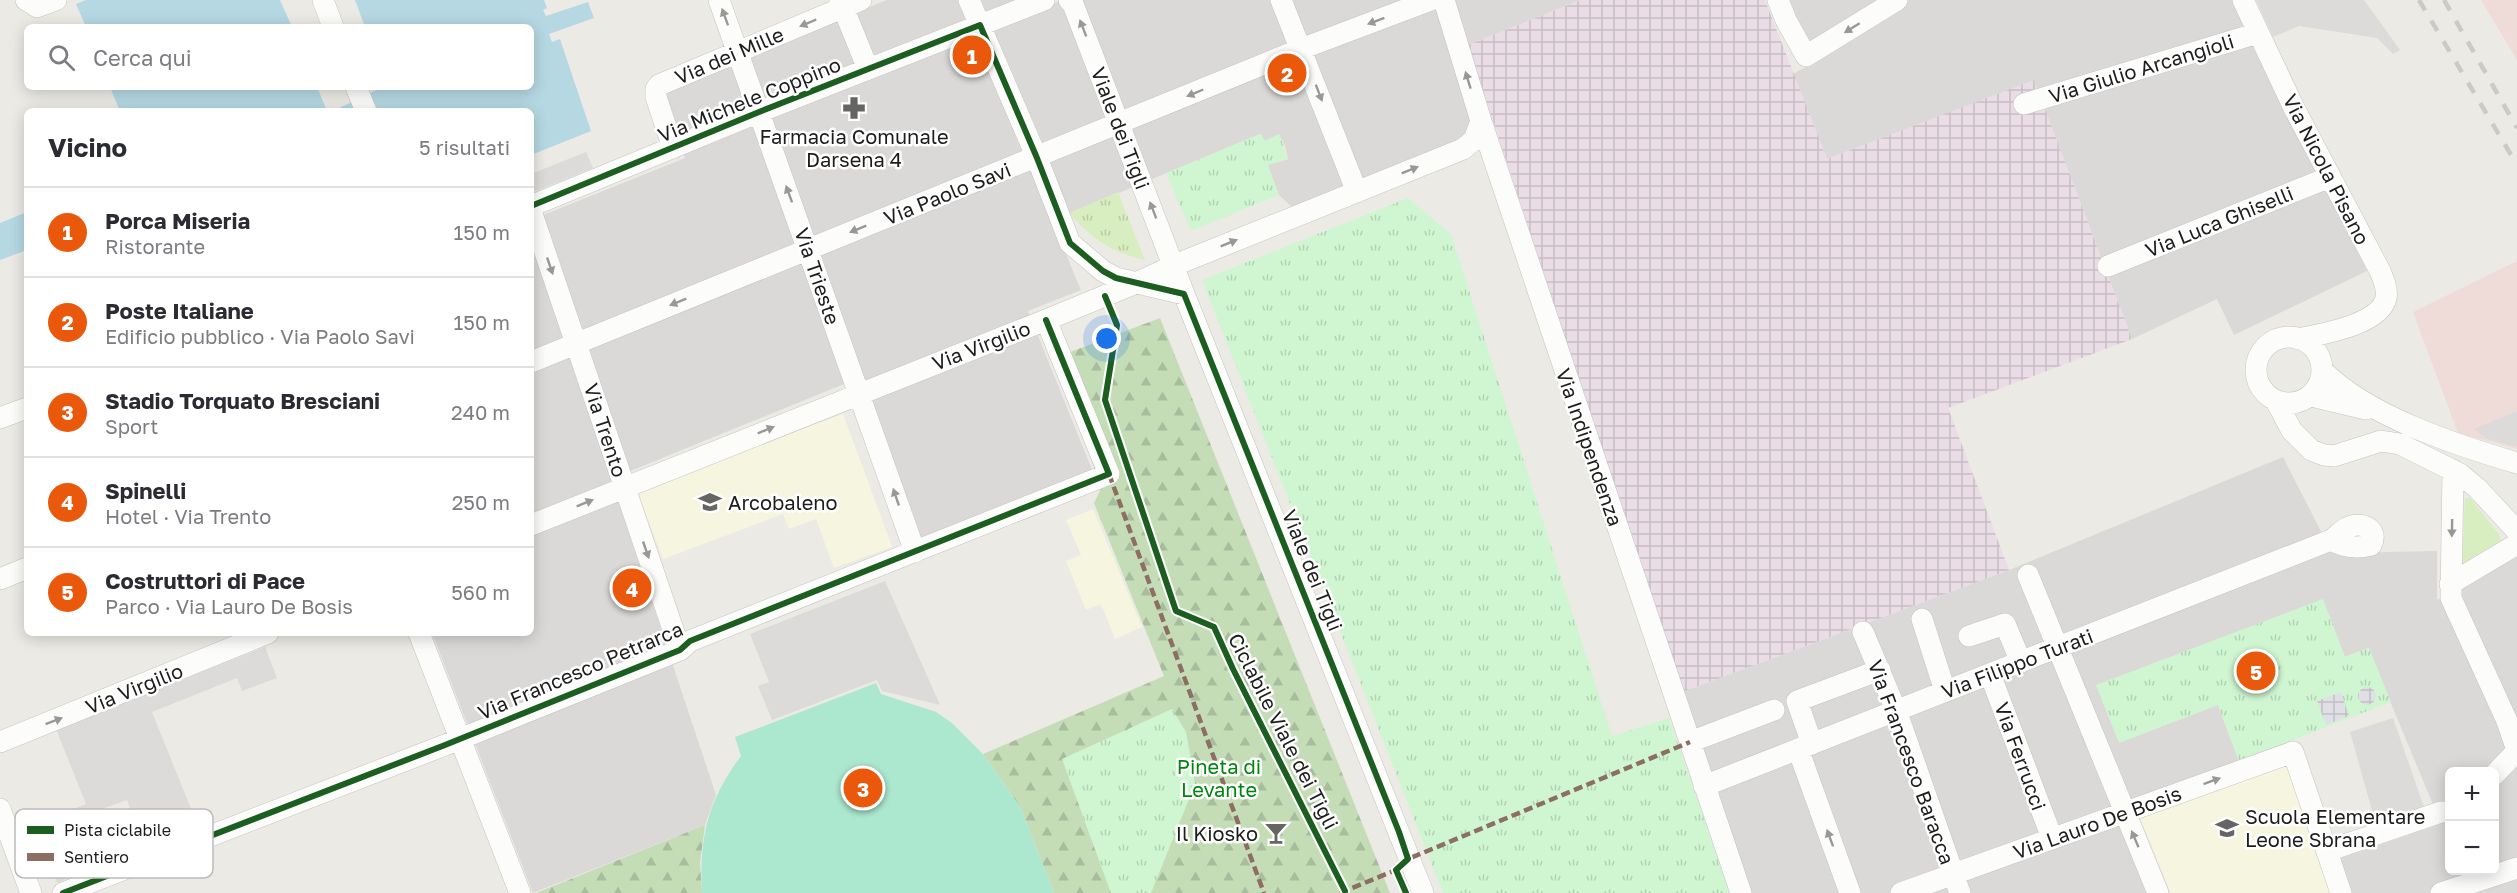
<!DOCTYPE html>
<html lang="it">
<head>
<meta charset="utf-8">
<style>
  :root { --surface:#fff; --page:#f2f2f3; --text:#2b2b33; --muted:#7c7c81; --line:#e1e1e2; --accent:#ea580c }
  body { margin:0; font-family:"Golos Text",sans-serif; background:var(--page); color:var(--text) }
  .controls { position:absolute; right:18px; bottom:18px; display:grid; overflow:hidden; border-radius:9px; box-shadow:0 3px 15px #0003 }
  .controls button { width:54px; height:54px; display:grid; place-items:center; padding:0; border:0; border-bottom:2px solid var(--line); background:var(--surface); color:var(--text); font:30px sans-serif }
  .you { position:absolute; left:1107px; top:339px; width:21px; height:21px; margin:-15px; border:4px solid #fff; border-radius:50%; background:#1a73e8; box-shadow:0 0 0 9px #1a73e833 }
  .badge { display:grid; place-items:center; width:39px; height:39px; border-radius:50%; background:var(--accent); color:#fff; font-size:20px; font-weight:700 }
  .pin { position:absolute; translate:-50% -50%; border:3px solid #fff; box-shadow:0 2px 6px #0006 }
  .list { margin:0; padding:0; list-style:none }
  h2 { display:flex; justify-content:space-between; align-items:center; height:78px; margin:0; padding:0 24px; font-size:26px }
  h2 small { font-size:20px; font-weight:400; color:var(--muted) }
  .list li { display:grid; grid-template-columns:39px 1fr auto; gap:18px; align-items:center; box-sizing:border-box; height:90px; padding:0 24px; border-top:2px solid var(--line) }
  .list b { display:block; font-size:22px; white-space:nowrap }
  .list p { margin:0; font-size:20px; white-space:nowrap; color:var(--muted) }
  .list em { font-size:20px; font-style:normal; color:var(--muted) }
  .icon { flex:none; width:33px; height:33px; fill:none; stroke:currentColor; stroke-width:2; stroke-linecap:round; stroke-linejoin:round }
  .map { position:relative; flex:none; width:2517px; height:893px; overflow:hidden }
  .search { position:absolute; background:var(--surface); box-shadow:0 3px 15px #0003; left:24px; top:24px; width:510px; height:66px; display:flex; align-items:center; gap:15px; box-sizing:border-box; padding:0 21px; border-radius:9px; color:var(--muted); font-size:22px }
  .panel { position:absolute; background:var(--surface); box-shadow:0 3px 15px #0003; left:24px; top:108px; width:510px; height:528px; border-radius:9px }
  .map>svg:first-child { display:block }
</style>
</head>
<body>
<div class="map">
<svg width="2517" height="893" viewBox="0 0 2517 893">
  <defs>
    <pattern id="industrial-grid" width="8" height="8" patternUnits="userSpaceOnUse" patternTransform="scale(1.5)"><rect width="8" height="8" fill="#eadde5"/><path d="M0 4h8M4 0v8" fill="none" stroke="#c8bdc4"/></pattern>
    <pattern id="grass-tufts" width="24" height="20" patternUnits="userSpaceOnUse" patternTransform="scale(1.5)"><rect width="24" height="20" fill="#d8edc0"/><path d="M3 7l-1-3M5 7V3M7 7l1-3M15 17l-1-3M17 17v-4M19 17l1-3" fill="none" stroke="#b9cba5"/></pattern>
    <pattern id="forest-firs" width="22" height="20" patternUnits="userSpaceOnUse" patternTransform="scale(1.5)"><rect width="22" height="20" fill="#c4ddb7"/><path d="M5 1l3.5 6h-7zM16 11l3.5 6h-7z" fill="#a8bd9d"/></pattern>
    <pattern id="park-tufts" width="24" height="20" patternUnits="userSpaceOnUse" patternTransform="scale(1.5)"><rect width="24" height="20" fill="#d0f6d1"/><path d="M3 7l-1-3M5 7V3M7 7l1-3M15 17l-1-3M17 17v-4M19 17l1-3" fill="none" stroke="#b2d2b3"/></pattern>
    <pattern id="plaza-grid" width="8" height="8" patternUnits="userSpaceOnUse" patternTransform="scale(1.5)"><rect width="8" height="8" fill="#e0dfe5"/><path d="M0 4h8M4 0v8" fill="none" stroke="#c0bfc4"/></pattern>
  </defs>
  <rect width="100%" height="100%" fill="#eceae5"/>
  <path fill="#dbd9d7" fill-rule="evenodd" d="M887 0H1039L1043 8 1063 0H1581L1468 45 1495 128 1295 210 1279 195 1267 165 1288 159 1285 146 1279 135 1265 141 1260 134 1052 221 1081 290 1028 311 1093 472 922 540 861 377 611 479 716 795 705 825 533 893 432 633H531V220L685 158 660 91Z
    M1778 0H2234L2367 271 2234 335 2217 299 2132 339 2034 81 1827 159 1793 74 1816 61Z
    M2283 457 2332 553 2437 551V600L2517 556V893H2348L2336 860 2441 824 2368 648 2218 705 2239 761 2113 808 2148 893H1751L1682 692 2009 570ZM2450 772H2494V870H2450Z"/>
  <path fill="#efdcd9" d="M2481 0H2517V60Z
    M2517 261V449L2458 433 2413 312Z"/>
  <path fill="url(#industrial-grid)" d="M1581 0H1765L1827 159 2034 80 2132 339 1948 408 2009 570 1682 692 1468 45Z"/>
  <path fill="#f6f6e0" d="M843 414 892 547 834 568 816 519 789 529 783 514 663 559 637 490Z
    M1093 509 1142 627 1115 639 1101 604 1086 610 1066 561 1081 555 1066 520Z
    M2288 762 2332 893H2171L2139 815Z"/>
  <path fill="url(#grass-tufts)" d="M1118 192 1145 260C1112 253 1091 238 1069 213Z"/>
  <path fill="url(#forest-firs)" d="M1160 318 1390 893H1054L1020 807 983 754 1164 676 1094 503 1102 487 1052 359Z
    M705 825 700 863 702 893H536Z"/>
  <path fill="url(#park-tufts)" d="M1261 134 1265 141 1279 134 1288 159 1268 165 1279 195 1191 231 1166 173Z
    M1408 198 1451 234 1612 736 1669 718 1730 893H1443L1202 280Z
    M2323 599 2345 657 2369 648 2391 702 2239 761 2218 705 2119 743 2096 685Z
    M1172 709 1186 732 1195 784 1151 893H1111L1062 759Z"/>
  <path fill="#d8edc0" d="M2465 498H2470L2499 534 2501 540 2462 564Z"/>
  <path fill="#ace8cf" d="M876 683 881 694 936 712 952 723 983 754 1020 807 1054 893H702C699 838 708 800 741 756L735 737Z"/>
  <path fill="#dcdbd9" d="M2256 0H2364L2400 50 2393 54 2377 38 2299 26 2273 37Z
    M586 152 593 168 531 193V174Z
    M2517 411V447L2487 439 2474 429Z
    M885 581 940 705 882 691 877 680 772 720 758 686 769 682 750 634Z
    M265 647 277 678 242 691 237 678 152 712 198 826 144 847 127 800 88 814 106 863 57 883 43 845 49 843 42 822 86 804 56 729Z
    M2393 718 2425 810 2376 825 2350 732Z"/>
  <path fill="url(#plaza-grid)" d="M2243 674a12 12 0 1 1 24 0a12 12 0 1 1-24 0Z
    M2358 696a9 9 0 1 1 18 0a9 9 0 1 1-18 0Z
    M2341 692 2349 716 2326 725 2317 701Z"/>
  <path fill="#b5d8e3" d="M86 0H280L292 27H86L76 4Z
    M355 0H544L547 8 543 10 546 16 588 2 594 18 549 34 552 42 560 39 591 131 531 155V111H333L383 87H531V27H365Z
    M110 87H317L327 111H120Z
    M27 212V250L0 260V223Z"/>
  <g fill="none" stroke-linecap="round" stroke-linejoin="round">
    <g stroke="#c4c4c1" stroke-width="22">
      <path id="minor" d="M26 0 37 7 56 0
        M323 0 333 27
        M719 0 915 552
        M840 0 868 69
        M969 0 1037 158 1070 243 1103 271 1116 278 1184 294
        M1069 0 1073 4 1184 294 1423 893
        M1281 0 1357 192
        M1444 0 1481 121 1741 893
        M1778 0 1786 20 1806 56 1897 0
        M2243 0 2294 108 2380 271C2383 278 2388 289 2386 298 2380 325 2321 334 2299 339
        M356 87 366 111
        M2024 104 2258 33
        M673 148 656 97V89L659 85 861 0
        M531 206 759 112 1044 0
        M531 211 680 650
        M2108 266 2330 177
        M2256 370a33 33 0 1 1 66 0a33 33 0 1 1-66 0Z
        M531 362 1301 49 1431 0
        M2322 370C2367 416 2456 445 2517 463
        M2311 396 2366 409
        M2276 401 2292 431 2311 450 2324 455 2334 456 2381 441 2400 444 2460 474 2477 488 2517 531
        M0 418 27 408
        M2453 470 2451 598 2507 721 2517 750
        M531 525 1046 320 1136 283 1175 265 1463 149 1474 140 1481 121
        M2028 575 2158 893
        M0 579 27 568
        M2450 584 2517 544
        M1922 619 1945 691
        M1863 632 1896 710 1960 893
        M419 633 520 893
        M1969 636 2005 624 2021 662
        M1990 674 2052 838
        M0 742 268 633
        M1690 742 1774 710
        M1812 744 1797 701 1880 670
        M1798 749 1850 893
        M2494 775 2517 751
        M1704 786 2331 540C2336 537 2341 531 2347 528 2360 521 2380 528 2371 545 2356 549 2345 547 2331 540
        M0 809 31 893
        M2327 851 2441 812H2450
        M63 893 445 745 680 650 690 641 1109 474 1046 320
        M1901 893 2293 752 2341 893
        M2441 893 2517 868"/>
    </g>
    <use href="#minor" stroke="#fcfcfb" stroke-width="21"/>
    <path stroke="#cacac9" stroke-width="4.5" stroke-dasharray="12 12" stroke-linecap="butt" d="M2419 0 2517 165
      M2444 0 2517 128"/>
    <path stroke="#8d6e63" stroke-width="4.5" stroke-dasharray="9 4.5" stroke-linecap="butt" d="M1109 474 1264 893
      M1340 893 1396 870 1408 859 1690 742"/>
    <g stroke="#fff" stroke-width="10">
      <path id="cycleway" d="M531 206 759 112 980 25 1037 158 1070 243 1103 271 1116 278 1184 294 1399 832 1408 859 1396 870 1406 893
        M1105 296 1117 325 1105 400 1176 611 1214 627 1233 669 1345 891
        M63 893 445 745 680 650 690 641 1109 474 1046 320"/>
    </g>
    <use href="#cycleway" stroke="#1b5e20" stroke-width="6"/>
  </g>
  <defs><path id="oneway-solid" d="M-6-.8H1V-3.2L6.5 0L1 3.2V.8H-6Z" transform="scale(1.5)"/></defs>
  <g fill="#989897">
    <use href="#oneway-solid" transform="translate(725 17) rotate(-110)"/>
    <use href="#oneway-solid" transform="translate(1376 21) rotate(159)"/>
    <use href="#oneway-solid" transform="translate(808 23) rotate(157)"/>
    <use href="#oneway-solid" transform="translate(1083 28) rotate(-111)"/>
    <use href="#oneway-solid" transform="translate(1852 28) rotate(148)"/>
    <use href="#oneway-solid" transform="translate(1468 80) rotate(-107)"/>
    <use href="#oneway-solid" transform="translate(1195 93) rotate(157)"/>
    <use href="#oneway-solid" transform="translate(1319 93) rotate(69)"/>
    <use href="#oneway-solid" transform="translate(1410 170) rotate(-22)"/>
    <use href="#oneway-solid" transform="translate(789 194) rotate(-110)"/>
    <use href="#oneway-solid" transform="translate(1153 210) rotate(-111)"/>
    <use href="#oneway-solid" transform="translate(858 229) rotate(158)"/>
    <use href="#oneway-solid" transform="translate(1229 243) rotate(-22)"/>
    <use href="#oneway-solid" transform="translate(550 266) rotate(71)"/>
    <use href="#oneway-solid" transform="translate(678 302) rotate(158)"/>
    <use href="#oneway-solid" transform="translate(766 430) rotate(-22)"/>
    <use href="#oneway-solid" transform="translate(896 497) rotate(-109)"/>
    <use href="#oneway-solid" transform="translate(585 503) rotate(-22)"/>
    <use href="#oneway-solid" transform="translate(2452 528) rotate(91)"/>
    <use href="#oneway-solid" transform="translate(646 550) rotate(71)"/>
    <use href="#oneway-solid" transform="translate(54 721) rotate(-21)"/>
    <use href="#oneway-solid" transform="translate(2212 781) rotate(-20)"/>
    <use href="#oneway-solid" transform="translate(1830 838) rotate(-110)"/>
    <use href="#oneway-solid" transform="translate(2135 839) rotate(-113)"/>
  </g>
  <defs>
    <g id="pharmacy-bare" transform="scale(1.8)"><path d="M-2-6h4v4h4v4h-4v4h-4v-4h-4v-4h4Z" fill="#656563" stroke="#fff" stroke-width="2.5" paint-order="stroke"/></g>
    <g id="school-bare" transform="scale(1.8)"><path d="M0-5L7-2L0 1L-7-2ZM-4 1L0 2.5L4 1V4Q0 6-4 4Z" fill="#656563" stroke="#fff" stroke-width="2.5" paint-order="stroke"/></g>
    <g id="bar-bare" transform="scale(1.8)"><path d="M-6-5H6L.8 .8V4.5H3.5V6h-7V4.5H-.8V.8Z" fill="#656563" stroke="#fff" stroke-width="2.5" paint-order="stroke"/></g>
  </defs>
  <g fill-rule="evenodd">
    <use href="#pharmacy-bare" x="854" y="108"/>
    <use href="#school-bare" x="710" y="502"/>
    <use href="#school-bare" x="2227" y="828"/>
    <use href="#bar-bare" x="1276" y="833"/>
  </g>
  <g text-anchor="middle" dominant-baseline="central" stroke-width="5" stroke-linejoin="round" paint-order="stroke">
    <g font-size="20" fill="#1d1d1d" stroke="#fff">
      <text transform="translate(729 55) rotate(-23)">Via dei Mille</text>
      <text transform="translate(2141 68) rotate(-17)">Via Giulio Arcangioli</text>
      <text transform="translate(749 99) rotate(-22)">Via Michele Coppino</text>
      <text transform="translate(1121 128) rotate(69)">Viale dei Tigli</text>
      <text transform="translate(2327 169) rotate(63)">Via Nicola Pisano</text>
      <text transform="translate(947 193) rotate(-22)">Via Paolo Savi</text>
      <text transform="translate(2219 221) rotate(-22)">Via Luca Ghiselli</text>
      <text transform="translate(818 276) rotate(71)">Via Trieste</text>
      <text transform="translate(981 345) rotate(-21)">Via Virgilio</text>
      <text transform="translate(606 430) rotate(72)">Via Trento</text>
      <text transform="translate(1590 447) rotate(71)">Via Indipendenza</text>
      <text transform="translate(1313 570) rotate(68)">Viale dei Tigli</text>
      <text transform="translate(2017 663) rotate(-21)">Via Filippo Turati</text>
      <text transform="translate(580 670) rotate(-23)">Via Francesco Petrarca</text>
      <text transform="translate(134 688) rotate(-22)">Via Virgilio</text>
      <text transform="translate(1284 731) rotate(63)">Ciclabile Viale dei Tigli</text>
      <text transform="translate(2021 756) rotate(70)">Via Ferrucci</text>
      <text transform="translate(1912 762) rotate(70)">Via Francesco Baracca</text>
      <text transform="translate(2097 822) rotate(-20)">Via Lauro De Bosis</text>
    </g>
    <g font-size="20" fill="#1d1d1d" stroke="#fff" text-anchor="start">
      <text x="854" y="136" text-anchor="middle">Farmacia Comunale<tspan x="854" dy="23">Darsena 4</tspan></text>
      <text x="728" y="502">Arcobaleno</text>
      <text x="2245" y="816">Scuola Elementare<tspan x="2245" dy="23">Leone Sbrana</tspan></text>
      <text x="1258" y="833" text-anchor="end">Il Kiosko</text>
    </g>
    <g font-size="20" fill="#01850e" stroke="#fff">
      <text x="1219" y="766">Pineta di<tspan x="1219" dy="23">Levante</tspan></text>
    </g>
  </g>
  <rect x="15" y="809" width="198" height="69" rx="9" fill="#fff" stroke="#bbb" stroke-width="1.5"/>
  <rect x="27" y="826" width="27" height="8" fill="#1b5e20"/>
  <rect x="27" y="853" width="27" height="8" fill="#8d6e63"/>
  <g font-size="16" fill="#1d1d1d">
    <text x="64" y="836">Pista ciclabile</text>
    <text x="64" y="863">Sentiero</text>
  </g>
</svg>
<div class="controls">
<button>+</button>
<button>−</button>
</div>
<div class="you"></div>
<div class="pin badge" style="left:972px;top:55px">1</div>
<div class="pin badge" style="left:1287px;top:73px">2</div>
<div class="pin badge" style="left:863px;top:788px">3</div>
<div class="pin badge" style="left:632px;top:588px">4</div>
<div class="pin badge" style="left:2256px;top:671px">5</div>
<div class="search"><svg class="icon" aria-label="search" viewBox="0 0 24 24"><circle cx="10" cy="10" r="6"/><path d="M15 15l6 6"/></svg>Cerca qui</div>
<section class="panel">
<h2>Vicino<small>5 risultati</small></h2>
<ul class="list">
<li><span class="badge">1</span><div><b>Porca Miseria</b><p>Ristorante</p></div><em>150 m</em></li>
<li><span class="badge">2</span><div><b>Poste Italiane</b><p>Edificio pubblico · Via Paolo Savi</p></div><em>150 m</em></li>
<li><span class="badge">3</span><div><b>Stadio Torquato Bresciani</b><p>Sport</p></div><em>240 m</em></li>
<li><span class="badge">4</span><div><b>Spinelli</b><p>Hotel · Via Trento</p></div><em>250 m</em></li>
<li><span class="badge">5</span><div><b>Costruttori di Pace</b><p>Parco · Via Lauro De Bosis</p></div><em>560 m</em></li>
</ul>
</section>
</div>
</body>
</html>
